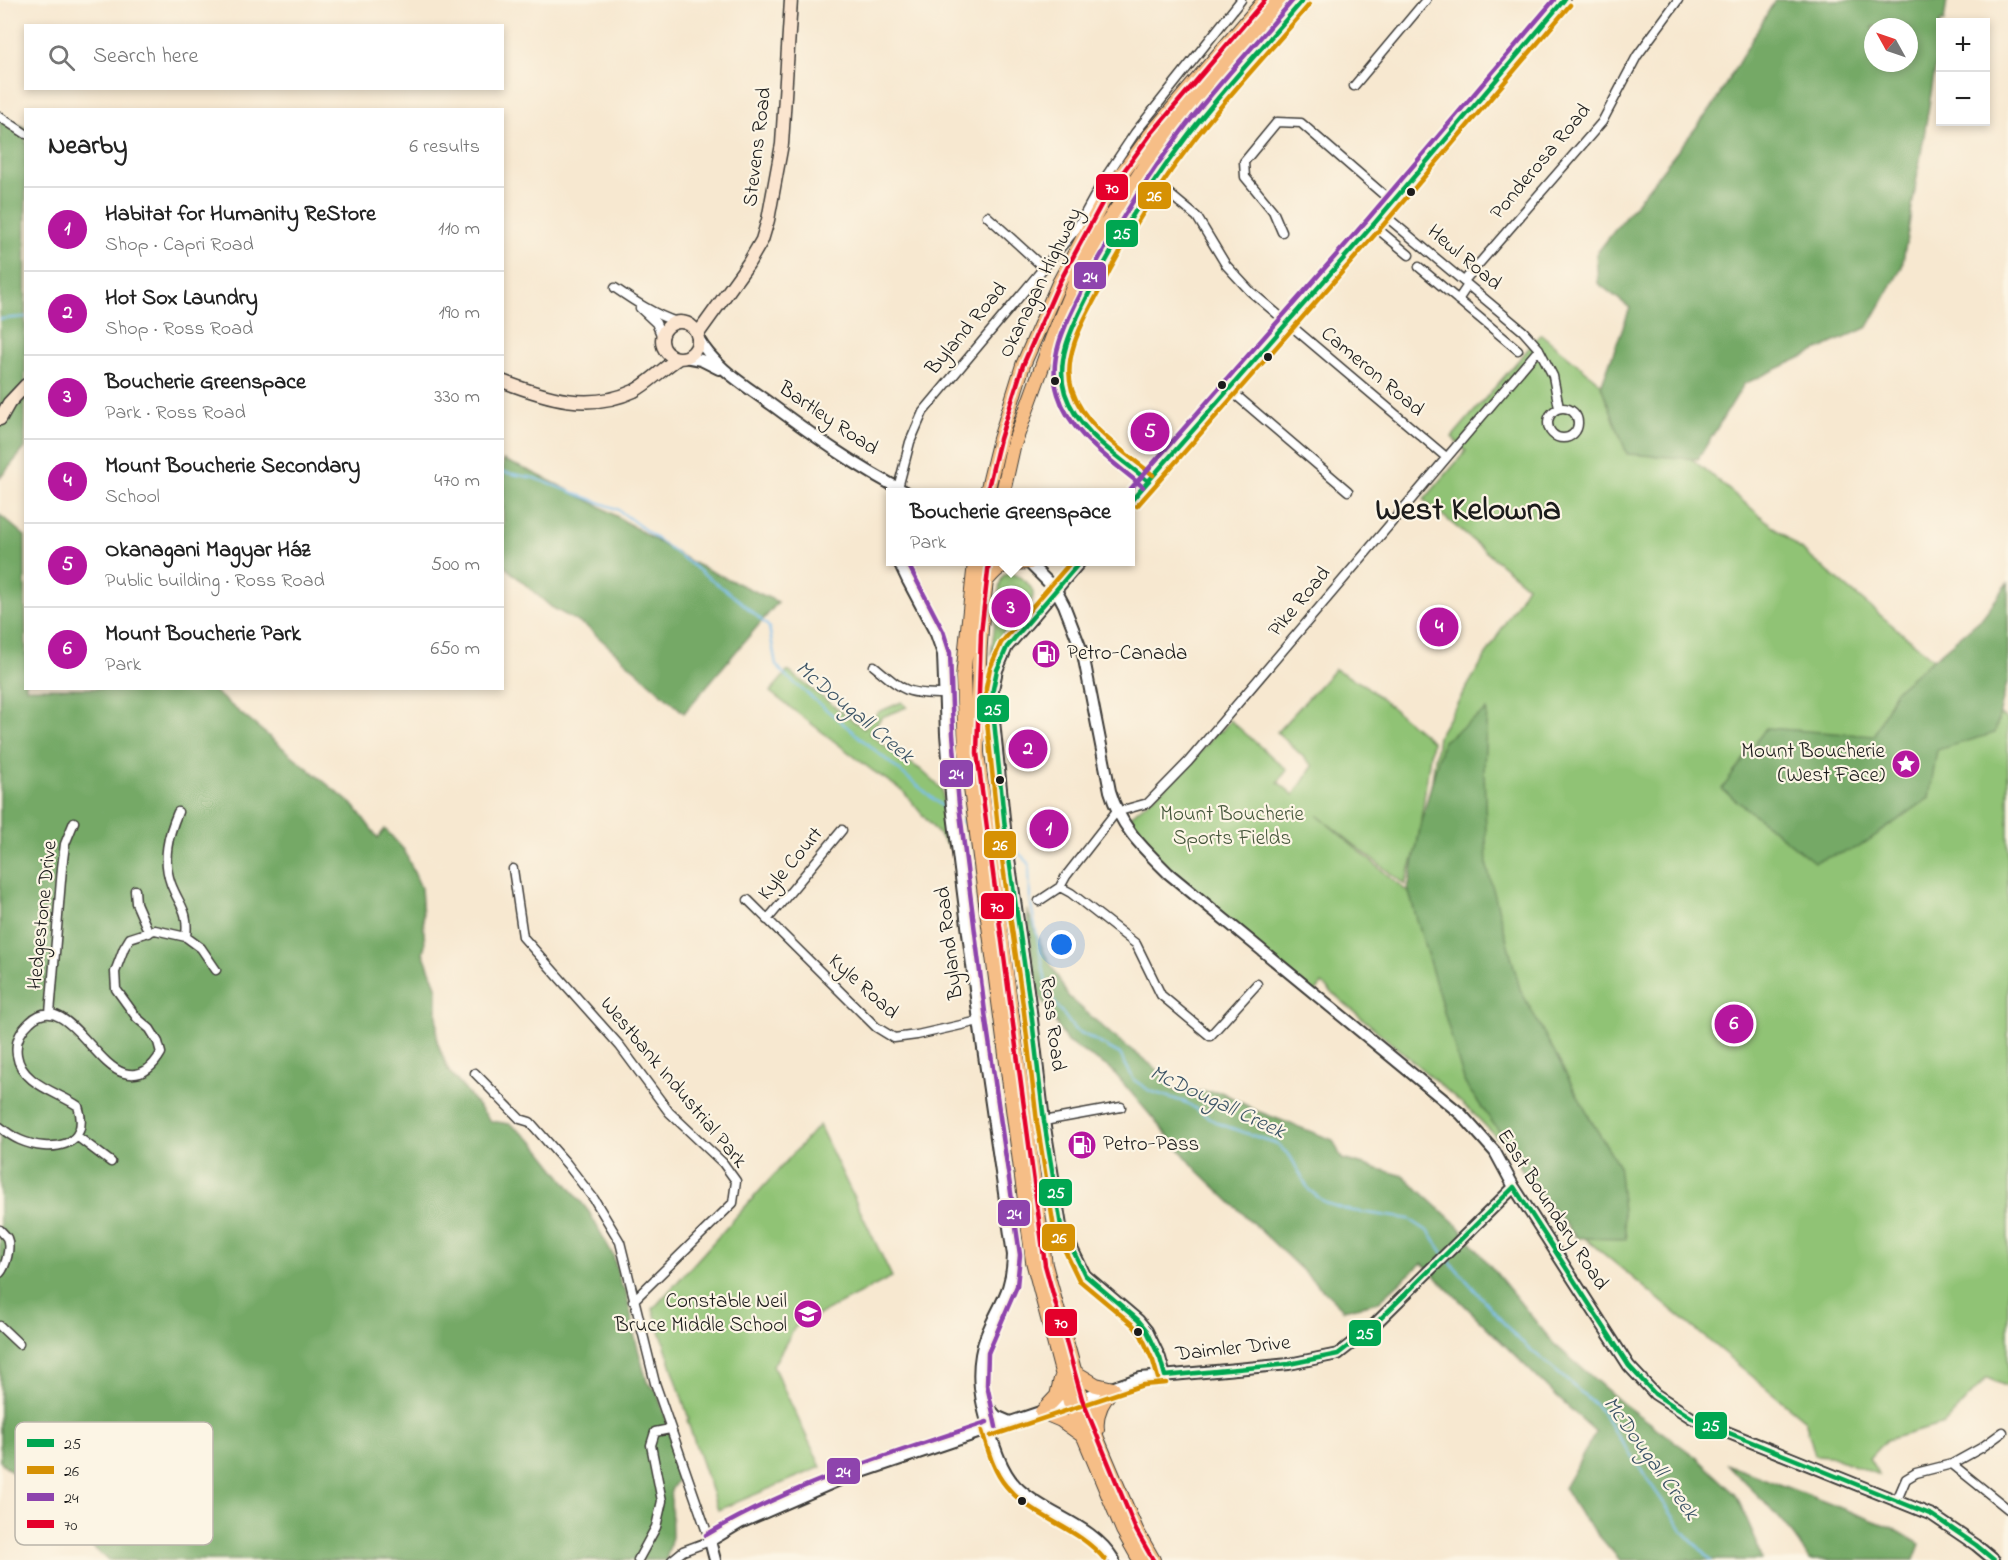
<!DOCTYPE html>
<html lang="en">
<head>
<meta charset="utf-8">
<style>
  :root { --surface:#fff; --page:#f2f2f2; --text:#222; --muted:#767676; --line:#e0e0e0; --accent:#b5179e }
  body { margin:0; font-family:"Indie Flower",sans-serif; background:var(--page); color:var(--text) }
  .controls { position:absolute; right:18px; top:18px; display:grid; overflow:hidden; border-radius:0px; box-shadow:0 3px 9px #0003 }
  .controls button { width:54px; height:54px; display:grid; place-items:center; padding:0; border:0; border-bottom:2px solid var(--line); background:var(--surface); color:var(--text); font:30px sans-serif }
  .compass { position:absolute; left:1864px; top:18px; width:54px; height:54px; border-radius:50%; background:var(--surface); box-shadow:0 3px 9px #0003; rotate:310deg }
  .you { position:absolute; left:1062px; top:945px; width:21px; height:21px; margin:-15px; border:4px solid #fff; border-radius:50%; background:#1a73e8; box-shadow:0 0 0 9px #1a73e833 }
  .badge { display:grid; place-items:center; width:39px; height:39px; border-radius:50%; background:var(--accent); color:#fff; font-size:20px; font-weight:700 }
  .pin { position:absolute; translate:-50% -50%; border:3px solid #fff; box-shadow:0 2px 6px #0006 }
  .popup { position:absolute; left:886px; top:488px; width:249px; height:78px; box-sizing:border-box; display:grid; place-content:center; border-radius:0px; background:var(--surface); filter:drop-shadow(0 2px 4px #0005); font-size:20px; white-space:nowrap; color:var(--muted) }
  .popup b { font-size:22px; color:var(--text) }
  .popup::after { content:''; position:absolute; left:50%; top:100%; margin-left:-12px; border:12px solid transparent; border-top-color:var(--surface) }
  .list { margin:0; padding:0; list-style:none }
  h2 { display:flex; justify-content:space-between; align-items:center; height:78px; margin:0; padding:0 24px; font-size:26px }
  h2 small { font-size:20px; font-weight:400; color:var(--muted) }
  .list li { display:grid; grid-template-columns:39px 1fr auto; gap:18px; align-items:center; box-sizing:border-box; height:84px; padding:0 24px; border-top:2px solid var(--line) }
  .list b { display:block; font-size:22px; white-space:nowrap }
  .list p { margin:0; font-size:20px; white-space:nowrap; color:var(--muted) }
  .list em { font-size:20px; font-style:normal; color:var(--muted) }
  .icon { flex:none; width:33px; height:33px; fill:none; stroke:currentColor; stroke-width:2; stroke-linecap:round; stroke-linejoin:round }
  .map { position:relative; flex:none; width:2008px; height:1560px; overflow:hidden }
  .search { position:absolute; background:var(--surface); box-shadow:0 3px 9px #0003; left:24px; top:24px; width:480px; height:66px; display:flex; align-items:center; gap:15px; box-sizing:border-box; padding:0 21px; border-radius:0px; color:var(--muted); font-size:22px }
  .panel { position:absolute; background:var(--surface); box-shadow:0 3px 9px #0003; left:24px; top:108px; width:480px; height:582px; border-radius:0px }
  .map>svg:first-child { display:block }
</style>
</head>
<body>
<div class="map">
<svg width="2008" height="1560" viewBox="0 0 2008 1560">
  <rect width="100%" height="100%" fill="#fcf5e5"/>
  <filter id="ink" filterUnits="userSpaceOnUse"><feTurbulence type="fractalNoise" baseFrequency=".0167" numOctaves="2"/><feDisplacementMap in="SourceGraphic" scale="12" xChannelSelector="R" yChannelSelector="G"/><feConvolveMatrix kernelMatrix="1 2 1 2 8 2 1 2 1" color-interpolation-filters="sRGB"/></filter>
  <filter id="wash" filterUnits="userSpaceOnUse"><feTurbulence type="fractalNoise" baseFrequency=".008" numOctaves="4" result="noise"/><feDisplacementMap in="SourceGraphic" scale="24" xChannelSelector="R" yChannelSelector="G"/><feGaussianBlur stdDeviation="1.35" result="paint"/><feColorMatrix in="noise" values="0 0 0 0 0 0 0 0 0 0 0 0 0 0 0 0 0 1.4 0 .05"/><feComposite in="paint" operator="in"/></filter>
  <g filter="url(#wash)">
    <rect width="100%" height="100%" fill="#f7e8d0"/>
    <path fill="#90c374" stroke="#567048" stroke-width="1.5" d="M1541 334 2008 721V1387L1987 1378 1944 1424 1886 1440 1869 1458 1879 1475 1830 1456 1815 1455 1805 1420 1564 1221 1511 1152 1472 1112 1322 984 1312 997 1167 875 1125 821 1189 766 1218 730 1221 732 1230 720 1287 770 1278 782 1294 795 1313 766 1277 732 1335 669 1366 686 1432 741 1418 842 1405 885 1317 815 1416 899 1438 736 1527 586 1424 500 1466 451 1452 437Z
      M1008 573C1018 574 1035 586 1033 597 1030 606 1012 622 1005 630 1000 638 995 646 991 655L1000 583 1003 576Z
      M788 671 864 729 878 712 902 702 907 707 882 717 869 733 891 751 920 769 942 789 949 847 902 790 873 771 770 692Z
      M819 1125 892 1277 795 1327 773 1366 821 1467 718 1510 687 1420 689 1419 653 1309Z"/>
    <path fill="#74a966" stroke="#486241" stroke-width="1.5" fill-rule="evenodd" d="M1775 0H1947L1944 22H1940V40L1902 267 1868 327 1744 384 1698 459 1627 454 1601 386 1630 308 1598 283 1596 254 1713 106ZM1873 27H1909V63H1873Z
      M0 116 26 128 25 448 0 478Z
      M503 460 530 471 598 505 691 562 778 602 684 713 587 627 551 607 503 565Z
      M0 515 25 536 26 688 211 689 355 807 378 838 385 829 404 850 421 888 425 946 423 952 437 989V1041L448 1070 491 1121 510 1124 535 1143 589 1212 613 1255 621 1285 626 1291 635 1333 634 1334 647 1382 656 1390 666 1418 675 1455 677 1481 671 1490 672 1537 666 1560H107L0 1461Z
      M2008 583V679L1995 733 1937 750 1929 798 1859 847 1814 862 1722 789 1766 728 1874 736 1895 691 1981 619Z
      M1487 710 1484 767 1487 867 1520 989 1592 1122 1618 1164 1626 1239 1577 1238 1523 1172 1503 1137 1465 1084 1408 889 1422 819 1443 741Z
      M1027 910 1044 952 1068 996 1112 1035 1159 1071 1174 1091 1221 1092 1257 1111 1333 1140 1342 1159 1404 1176 1457 1225 1554 1344 1622 1403 1696 1457 1736 1495 1756 1540 1761 1560H1620L1580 1514 1564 1488 1596 1432 1557 1397 1422 1263 1378 1302 1344 1310 1197 1170 1111 1069 1067 1042 1035 987Z
      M1726 1464 1893 1528 1920 1544 1914 1560H1809C1789 1523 1756 1493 1726 1464Z"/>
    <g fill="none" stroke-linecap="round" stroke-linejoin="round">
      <path stroke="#7abff1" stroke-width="2" d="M0 319 26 317
        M502 472 534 478 617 509 740 601 769 627 776 665 786 676 949 812
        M958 820 972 827
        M993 838 1004 843
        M1012 847 1029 863 1030 899 1048 993 1074 1029 1120 1054 1134 1080 1150 1091 1187 1103 1217 1123 1277 1144 1290 1156 1309 1190 1326 1203 1347 1210 1409 1219 1429 1232 1443 1253
        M1446 1257 1516 1337 1598 1407 1683 1531 1711 1560"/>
    </g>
  </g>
  <g filter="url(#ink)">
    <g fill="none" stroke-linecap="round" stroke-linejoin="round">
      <g stroke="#3d3b37" stroke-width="11">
        <path id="minor" d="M1354 86 1426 0
          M0 117 26 134
          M1155 182 1197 217 1226 265 1250 291 1446 457
          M1383 214 1523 331 1539 349 1553 376 1559 408
          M987 216 1044 268
          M1373 225 1409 255
          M1282 232 1273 211 1245 177 1244 162 1277 122 1301 123 1392 202
          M1419 267 1518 350
          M1464 281 1602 122 1637 56 1678 0
          M615 288C634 301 655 315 677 322
          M1458 300 1468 285
          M640 308 656 323 662 337
          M1230 390 1348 491
          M1548 423a15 15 0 1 1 30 0a15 15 0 1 1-30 0Z
          M1148 481C1120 457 1077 429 1065 393 1054 358 1073 328 1087 298 1119 233 1159 170 1205 114 1237 75 1271 39 1303 0
          M898 488 910 442 923 412 1077 228 1103 181 1135 133 1241 0
          M874 666C904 691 905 694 945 694
          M178 812C168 835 162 859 171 884 180 907 189 910 186 937
          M513 869 523 937 620 1046 669 1112 723 1163 736 1181 733 1203 633 1301
          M135 890 136 903 149 933
          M748 900 876 1027 894 1038 917 1035 979 1021
          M1039 901 1060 887
          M767 920 842 830
          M1257 984 1210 1036 1161 995 1136 944 1071 893 1060 887 1066 876 1116 812 1148 803 1188 762 1539 349
          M50 1013 62 868 65 844 74 822
          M475 1073 520 1119 530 1122 567 1164 594 1199 620 1242 655 1383 710 1541 683 1551 672 1560
          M1044 1121 1121 1107
          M0 1127C6 1132 13 1137 20 1140 50 1153 92 1148 78 1106 58 1092 21 1084 17 1055 15 1042 20 1031 30 1022 64 989 93 1064 124 1073 142 1078 153 1067 161 1053L158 1042 150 1029 137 1018 116 989 115 972 124 948 130 938 155 930 186 937 201 948 216 970
          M78 1137 111 1162
          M0 1230C2 1232 5 1235 7 1238 11 1247 6 1266 0 1273
          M0 1326 19 1344
          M1952 1464 1981 1448 2003 1432
          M1897 1500 1906 1479 1916 1473 1952 1464 2008 1509
          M638 1560 656 1527 662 1501 651 1445 655 1432 670 1429"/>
      </g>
      <g stroke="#3d3b37" stroke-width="14">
        <path id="tertiary" d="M698 338C715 368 745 385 772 405 814 436 858 468 906 492
          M685 357 701 360 719 369
          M1131 501 1373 225 1564 0
          M899 562 908 581 936 634 943 654 946 734 952 806 979 1021 1013 1255C1012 1294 999 1303 986 1336 973 1371 981 1405 992 1439 998 1457 1005 1477 1020 1490 1050 1517 1092 1524 1114 1560
          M1028 562 1056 590 1064 605 1083 654 1110 791C1121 828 1142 847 1168 873L1461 1114 1495 1152 1514 1187 1629 1366 1655 1394 1692 1418 1932 1515 1976 1545 1994 1560
          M1080 562 1007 647 997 670 993 689V711L1006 838 1031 1011 1044 1121 1061 1226 1085 1275 1138 1320 1147 1331 1160 1358 1165 1376
          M983 1400 996 1416 1010 1422
          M715 1560 710 1541 740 1523 844 1478 1141 1378 1289 1364 1338 1354 1370 1329 1514 1187"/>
      </g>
      <g stroke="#3d3b37" stroke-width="15">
        <path id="secondary" d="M662 340a18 18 0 1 1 36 0a18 18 0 1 1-36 0Z
          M697 335 748 264 762 240 768 220 782 144 791 0
          M502 381C546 398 589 412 634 391 648 384 664 367 679 358
          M0 419 9 403 26 385"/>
      </g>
      <g stroke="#3d3b37" stroke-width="16">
        <path id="trunk" d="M987 492 1000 439 1023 365 1059 283 1107 194 1151 134 1265 0
          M1003 492 1013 447 1052 339 1077 278 1106 225 1168 131 1280 0
          M975 562 963 677 966 750 1033 1261 1070 1403 1123 1530 1140 1560
          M989 562C978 625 978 689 977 753L1045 1265 1082 1399 1098 1441 1136 1530 1153 1560
          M987 580C1002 562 1006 563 1029 562
          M1076 1373 1096 1385 1113 1389
          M1061 1379 1057 1396 1042 1412 1061 1420 1082 1435
          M1097 1430C1095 1413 1102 1400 1113 1389"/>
      </g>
      <use href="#minor" stroke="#fff" stroke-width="8"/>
      <use href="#tertiary" stroke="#fff" stroke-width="10"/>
      <use href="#secondary" stroke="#fbe5cf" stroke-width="12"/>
      <use href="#trunk" stroke="#f6be87" stroke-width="14"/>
      <g stroke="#fcf5e5" stroke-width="9">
        <path id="bus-1" d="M1148 481C1119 457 1077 431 1065 393 1054 357 1076 320 1091 289 1119 235 1151 183 1188 135 1224 88 1265 45 1303 0
          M1131 501 1373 225 1564 0
          M1080 562 1007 647 997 670 993 689V711L1006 838 1031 1011 1044 1121 1061 1226 1085 1275 1138 1320 1147 1331 1160 1358 1165 1376
          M1514 1187 1629 1366 1655 1394 1692 1418 1932 1515 1976 1545 1994 1560
          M1165 1376 1289 1364 1338 1354 1370 1329 1514 1187"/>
      </g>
      <g stroke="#fcf5e5" stroke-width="9">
        <path id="bus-2" d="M1153 475C1125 452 1084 427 1072 390 1062 358 1082 323 1097 295 1124 241 1156 189 1193 141 1230 93 1271 50 1309 5
          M1137 506 1379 230 1570 5
          M1071 562 1001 643 990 668 986 688V712L999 839 1024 1012 1037 1122 1054 1228 1079 1280 1133 1325 1141 1335 1153 1361 1158 1378
          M982 1431C988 1450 993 1471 1006 1486 1033 1519 1078 1526 1105 1560
          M991 1436 1143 1385 1166 1383"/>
      </g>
      <g stroke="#fcf5e5" stroke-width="9">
        <path id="bus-3" d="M1143 487C1113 461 1070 435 1058 394 1046 357 1068 319 1084 287 1112 232 1144 181 1181 132 1216 86 1256 44 1293 0
          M1128 492 1367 220 1554 0
          M907 562 943 631 950 653 953 734 959 805 986 1020 1020 1255 1017 1286 988 1353 987 1385 996 1427
          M706 1535C793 1483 892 1454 987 1422"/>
      </g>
      <g stroke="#fcf5e5" stroke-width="9">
        <path id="bus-4" d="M987 492 1000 439 1023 365 1059 283 1107 194 1151 134 1265 0
          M989 562 981 633 977 753 1045 1265 1082 1399 1136 1530 1153 1560"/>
      </g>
      <use href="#bus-1" stroke="#00a651" stroke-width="4.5"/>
      <use href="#bus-2" stroke="#d69104" stroke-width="4.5"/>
      <use href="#bus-3" stroke="#8e44ad" stroke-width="4.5"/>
      <use href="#bus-4" stroke="#e4002b" stroke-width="4.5"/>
    </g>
  </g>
  <defs>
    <g id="fuel-disc" transform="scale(1.5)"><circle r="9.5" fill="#b5179e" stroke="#fcf5e5"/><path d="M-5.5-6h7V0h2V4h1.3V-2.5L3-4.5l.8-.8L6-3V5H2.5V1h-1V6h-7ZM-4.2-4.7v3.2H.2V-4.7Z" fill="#fff"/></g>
    <g id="sight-disc" transform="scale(1.5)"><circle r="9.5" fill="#b5179e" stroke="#fcf5e5"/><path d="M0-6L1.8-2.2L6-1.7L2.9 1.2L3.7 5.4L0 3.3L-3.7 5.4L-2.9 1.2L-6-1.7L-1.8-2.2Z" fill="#fff"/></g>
    <g id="school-disc" transform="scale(1.5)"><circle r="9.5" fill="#b5179e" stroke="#fcf5e5"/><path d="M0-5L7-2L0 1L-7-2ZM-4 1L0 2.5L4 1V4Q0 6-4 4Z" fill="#fff"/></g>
  </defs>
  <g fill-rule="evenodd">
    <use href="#fuel-disc" x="1046" y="654"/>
    <use href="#sight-disc" x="1906" y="764"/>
    <use href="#fuel-disc" x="1082" y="1145"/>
    <use href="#school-disc" x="808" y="1314"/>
  </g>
  <g fill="#1c1c1c" stroke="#fcf5e5" stroke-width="2">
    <circle cx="1411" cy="192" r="5"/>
    <circle cx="1268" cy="357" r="5"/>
    <circle cx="1055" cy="381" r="5"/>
    <circle cx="1222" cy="385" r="5"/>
    <circle cx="1000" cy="780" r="5"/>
    <circle cx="1138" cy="1332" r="5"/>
    <circle cx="1022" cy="1501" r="5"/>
  </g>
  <g text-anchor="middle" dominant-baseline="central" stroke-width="4.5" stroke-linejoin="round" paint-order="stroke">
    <g font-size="21" fill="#1c1c1c" stroke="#fcf5e5">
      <text transform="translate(758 147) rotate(-83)">Stevens Road</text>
      <text transform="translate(1541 162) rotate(-50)">Ponderosa Road</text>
      <text transform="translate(1464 258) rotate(40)">Hewl Road</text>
      <text transform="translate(1041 283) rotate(-64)">Okanagan Highway</text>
      <text transform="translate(967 329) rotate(-50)">Byland Road</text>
      <text transform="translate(1372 372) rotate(40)">Cameron Road</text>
      <text transform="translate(828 419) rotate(34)">Bartley Road</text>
      <text transform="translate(1300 602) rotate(-50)">Pike Road</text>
      <text transform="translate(791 864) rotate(-50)">Kyle Court</text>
      <text transform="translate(43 915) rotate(-84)">Hedgestone Drive</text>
      <text transform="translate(950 943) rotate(-97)">Byland Road</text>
      <text transform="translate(863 987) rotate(42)">Kyle Road</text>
      <text transform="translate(1052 1024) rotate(83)">Ross Road</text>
      <text transform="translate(673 1083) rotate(50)">Westbank Industrial Park</text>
      <text transform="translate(1552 1210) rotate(57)">East Boundary Road</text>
      <text transform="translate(1233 1349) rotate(-6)">Daimler Drive</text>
    </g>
    <g font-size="21" fill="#1c1c1c" stroke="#fcf5e5" text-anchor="start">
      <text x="1067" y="654">Petro-Canada</text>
      <text x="1885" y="752" text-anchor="end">Mount Boucherie<tspan x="1885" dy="24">(West Face)</tspan></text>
      <text x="1103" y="1145">Petro-Pass</text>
      <text x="787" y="1302" text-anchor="end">Constable Neil<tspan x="787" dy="24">Bruce Middle School</tspan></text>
    </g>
    <g font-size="21" fill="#45563b" stroke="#fcf5e5">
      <text x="1232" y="815">Mount Boucherie<tspan x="1232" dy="24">Sports Fields</tspan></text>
    </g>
    <g font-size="22" font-style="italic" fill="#3d5567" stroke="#fcf5e5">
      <text transform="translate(854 713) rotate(40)">McDougall Creek</text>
      <text transform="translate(1217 1103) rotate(25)">McDougall Creek</text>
      <text transform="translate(1650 1459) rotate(54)">McDougall Creek</text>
    </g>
    <g font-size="33" font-weight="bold" fill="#1c1c1c" stroke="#fcf5e5">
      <text x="1468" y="511">West Kelowna</text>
    </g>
  </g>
  <rect x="15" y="1422" width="198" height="123" rx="9" fill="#fcf5e5" stroke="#b9b4a9" stroke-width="1.5"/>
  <rect x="27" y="1439" width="27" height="8" fill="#00a651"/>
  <rect x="27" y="1466" width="27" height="8" fill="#d69104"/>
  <rect x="27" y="1493" width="27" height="8" fill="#8e44ad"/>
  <rect x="27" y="1520" width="27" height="8" fill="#e4002b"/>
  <g font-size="16" fill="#1c1c1c">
    <text x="64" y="1449">25</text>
    <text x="64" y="1476">26</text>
    <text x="64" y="1503">24</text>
    <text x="64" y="1530">70</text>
  </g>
  <g stroke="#fcf5e5" stroke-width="2">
    <rect x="1095" y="173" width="34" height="28" rx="6" fill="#e4002b"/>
    <rect x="1137" y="181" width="35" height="29" rx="6" fill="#d69104"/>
    <rect x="1105" y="219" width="34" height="29" rx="6" fill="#00a651"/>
    <rect x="1073" y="261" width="34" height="29" rx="6" fill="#8e44ad"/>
    <rect x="976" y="694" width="34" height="29" rx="6" fill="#00a651"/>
    <rect x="939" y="759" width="35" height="29" rx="6" fill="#8e44ad"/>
    <rect x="983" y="830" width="34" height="29" rx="6" fill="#d69104"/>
    <rect x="980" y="892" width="35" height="28" rx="6" fill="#e4002b"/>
    <rect x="1038" y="1178" width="35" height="29" rx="6" fill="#00a651"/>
    <rect x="997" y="1199" width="34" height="28" rx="6" fill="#8e44ad"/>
    <rect x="1041" y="1223" width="35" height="29" rx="6" fill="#d69104"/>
    <rect x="1044" y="1308" width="34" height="29" rx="6" fill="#e4002b"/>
    <rect x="1348" y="1319" width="34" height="28" rx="6" fill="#00a651"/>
    <rect x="1694" y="1411" width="34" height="29" rx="6" fill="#00a651"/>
    <rect x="826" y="1457" width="35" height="28" rx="6" fill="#8e44ad"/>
  </g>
  <g font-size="16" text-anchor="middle" font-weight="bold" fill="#fff">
    <text x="1112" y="193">70</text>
    <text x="1154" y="201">26</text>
    <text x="1122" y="239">25</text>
    <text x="1090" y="282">24</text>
    <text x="993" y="715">25</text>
    <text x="956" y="779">24</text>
    <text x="1000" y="850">26</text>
    <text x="997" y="912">70</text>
    <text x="1056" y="1198">25</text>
    <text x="1014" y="1219">24</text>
    <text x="1059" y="1243">26</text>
    <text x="1061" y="1328">70</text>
    <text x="1365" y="1339">25</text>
    <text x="1711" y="1431">25</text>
    <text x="843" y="1477">24</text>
  </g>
</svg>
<div class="controls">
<button>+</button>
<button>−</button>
</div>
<svg class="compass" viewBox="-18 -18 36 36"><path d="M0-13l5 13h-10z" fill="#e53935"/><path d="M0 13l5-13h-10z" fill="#767676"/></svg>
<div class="you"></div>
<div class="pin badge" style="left:1049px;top:829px">1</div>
<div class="pin badge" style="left:1028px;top:749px">2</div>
<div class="pin badge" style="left:1011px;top:608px">3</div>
<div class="popup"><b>Boucherie Greenspace</b>Park</div>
<div class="pin badge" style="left:1439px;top:627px">4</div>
<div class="pin badge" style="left:1150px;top:432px">5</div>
<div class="pin badge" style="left:1734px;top:1024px">6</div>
<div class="search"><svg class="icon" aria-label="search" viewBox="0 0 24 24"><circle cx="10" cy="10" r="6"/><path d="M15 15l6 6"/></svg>Search here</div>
<section class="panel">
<h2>Nearby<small>6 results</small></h2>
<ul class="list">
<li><span class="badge">1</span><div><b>Habitat for Humanity ReStore</b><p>Shop · Capri Road</p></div><em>110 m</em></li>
<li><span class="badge">2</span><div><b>Hot Sox Laundry</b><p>Shop · Ross Road</p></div><em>190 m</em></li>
<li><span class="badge">3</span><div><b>Boucherie Greenspace</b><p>Park · Ross Road</p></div><em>330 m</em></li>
<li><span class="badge">4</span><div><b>Mount Boucherie Secondary</b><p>School</p></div><em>470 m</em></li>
<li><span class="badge">5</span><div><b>Okanagani Magyar Ház</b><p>Public building · Ross Road</p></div><em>500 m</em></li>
<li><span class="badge">6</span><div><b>Mount Boucherie Park</b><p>Park</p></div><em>650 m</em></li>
</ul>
</section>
</div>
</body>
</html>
